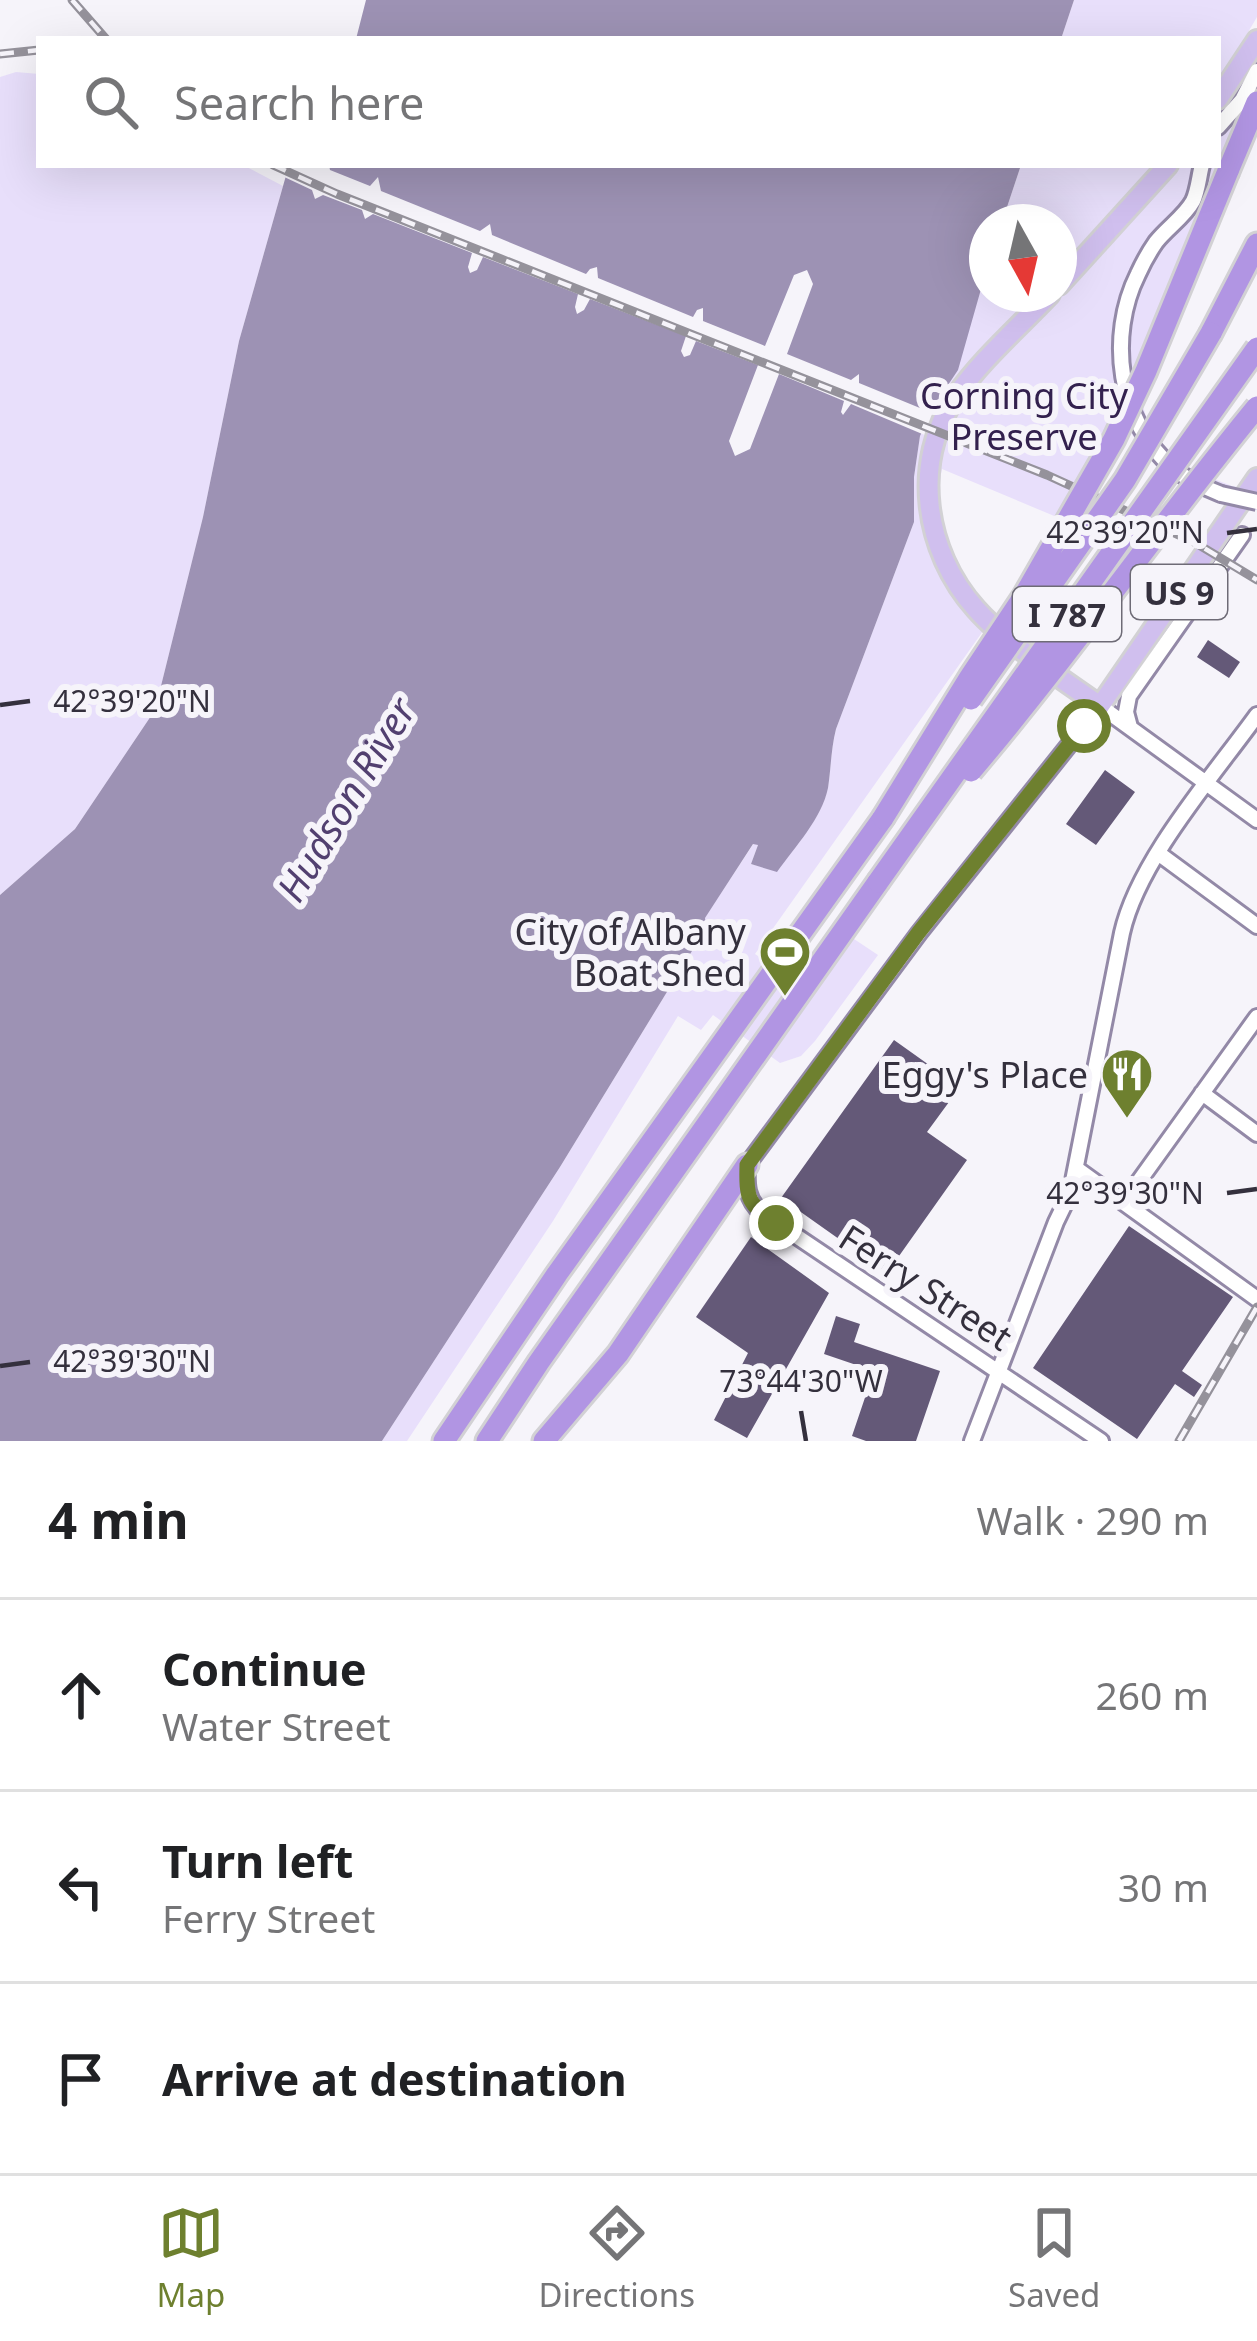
<!DOCTYPE html>
<html lang="en">
<head>
<meta charset="utf-8">
<style>
  :root { --surface:#fff; --page:#f2f2f2; --text:#202124; --muted:#757577; --line:#e0e0e0; --accent:#6e802f }
  body { margin:0; font-family:"Noto Sans",sans-serif; background:var(--page); color:var(--text) }
  .compass { position:absolute; left:969px; top:204px; width:108px; height:108px; border-radius:50%; background:var(--surface); box-shadow:0 12px 48px #0002; rotate:172deg }
  .stop { position:absolute; width:36px; height:36px; margin:-27px; border:9px solid #6e802f; border-radius:50%; background:#fff }
  .stop.end { background:#6e802f; border-color:#fff; box-shadow:0 3px 12px #0008 }
  .list { margin:0; padding:0; list-style:none }
  h2 { display:flex; justify-content:space-between; align-items:center; height:156px; margin:0; padding:0 48px; font-size:51px }
  h2 small { font-size:39px; font-weight:400; color:var(--muted) }
  .list li { display:grid; grid-template-columns:78px 1fr auto; gap:36px; align-items:center; box-sizing:border-box; height:192px; padding:0 48px; border-top:3px solid var(--line) }
  .list b { display:block; font-size:45px; white-space:nowrap }
  .list p { margin:0; font-size:39px; white-space:nowrap; color:var(--muted) }
  .list em { font-size:39px; font-style:normal; color:var(--muted) }
  .icon { flex:none; width:66px; height:66px; fill:none; stroke:currentColor; stroke-width:2; stroke-linecap:round; stroke-linejoin:round }
  .map { position:relative; flex:none; width:1257px; height:1441px; overflow:hidden }
  .search { position:absolute; background:var(--surface); box-shadow:0 12px 48px #0002; left:36px; right:36px; top:36px; height:132px; display:flex; align-items:center; gap:30px; box-sizing:border-box; padding:0 42px; border-radius:0px; color:var(--muted); font-size:45px }
  .sheet { height:732px; background:var(--surface) }
  nav { display:flex; justify-content:space-around; align-items:center; box-sizing:border-box; height:168px; border-top:3px solid var(--line); background:var(--surface); font-size:33px; color:var(--muted) }
  nav a { display:grid; justify-items:center; gap:6px }
  nav .on { color:var(--accent) }
  .map>svg:first-child { display:block }
</style>
</head>
<body>
<div class="map">
<svg width="1257" height="1441" viewBox="0 0 1257 1441">
  <rect width="100%" height="100%" fill="#f6f4fa"/>
  <path fill="#e8dffb" d="M1074 0H1257V17L1240 46 1233 91 1257 55V97L1201 217 1142 353 1135 378 1149 427 1165 448 1186 468 1232 486 1257 491V510C1219 501 1179 491 1152 461 1139 446 1129 428 1116 414L1059 518 942 469C930 523 958 575 995 614L755 954 809 990 848 935 878 955 815 1041 801 1056 780 1063 713 1015 701 1030 678 1016 553 1221 407 1441H382L560 1167 692 951 706 926 704 919 754 843 758 845 751 864 777 871C795 847 822 818 828 787 831 768 831 749 836 729L914 522V477L920 436 946 387 987 268V294H1059V222H1002L1021 165H1218V39H1061Z
    M16 72 39 74V165H243L283 186 239 341 203 517 155 710 75 829 0 895V77Z"/>
  <path fill="#9d92b4" d="M366 0H1074L1061 39H356Z
    M289 165H1021L1002 222H987V268L958 370 936 403 920 436 914 477V522L836 729C831 749 831 768 828 788 822 818 795 847 777 872L751 864 758 845 753 844 705 918 706 926 692 951 560 1167 382 1441H0V895L75 829 155 710 203 517 239 341Z"/>
  <path fill="#f6f4fa" d="M283 165H329L330 170 370 186 378 177 381 191 480 231 490 224 492 235 586 274 590 269 597 267 598 278 693 317 697 310 703 308V321L765 346 794 275 807 270 813 284 787 354 851 380 859 374V383L937 415 927 436 851 404 843 415 841 412 844 401 779 374 750 449 735 456 729 441 758 365 696 341 690 355 684 357 681 351 686 336 590 299 584 310 577 314 575 307 578 294 483 257 477 270 470 273 468 267 472 253 373 214 365 219 362 210 323 195 315 199 312 190 280 175Z"/>
  <path fill="#645978" d="M1208 640 1240 662 1229 678 1197 657Z
    M1105 770 1135 792 1096 845 1066 824Z
    M894 1040 960 1087 927 1132 967 1160 887 1273 781 1198Z
    M1129 1226 1233 1297 1182 1371 1202 1385 1194 1397 1175 1384 1137 1439 1033 1368Z
    M751 1237 829 1293 747 1438 714 1420 748 1353 696 1317Z
    M836 1316 860 1324 854 1342 940 1371 916 1441H866L852 1436 874 1371 824 1354Z"/>
  <g fill="none" stroke-linecap="round" stroke-linejoin="round">
    <g stroke="#9389a7" stroke-width="20">
      <path id="minor" d="M1218 127 1242 100 1257 71
        M1202 165C1199 176 1198 191 1193 201 1185 216 1167 228 1156 242 1149 252 1143 263 1138 274 1107 336 1118 422 1173 468 1187 480 1204 487 1221 494
        M1130 727 1126 712 1129 696 1242 535
        M1158 853 1257 926
        M1202 1093 1257 1134
        M1077 1169 1257 1299
        M1124 1202 1257 1017
        M972 1441 1056 1222 1071 1191 1122 933C1138 861 1213 776 1257 715
        M1101 1441 762 1213C746 1200 746 1184 747 1165L919 933 1100 706 1257 820"/>
    </g>
    <g stroke="#d2d1d4" stroke-width="24">
      <path id="major" d="M1218 99 1257 40
        M1059 285 1168 165
        M1050 294C1019 327 982 359 956 396 911 462 924 551 976 609 1006 643 1062 679 1100 706L1257 478"/>
    </g>
    <g stroke="#d2d1d4" stroke-width="27">
      <path id="highway" d="M1228 171 1257 102
        M1211 333 1257 244
        M444 1441 557 1274 883 818
        M487 1441 539 1362 878 882
        M544 1441 618 1354 747 1165"/>
    </g>
    <use href="#minor" stroke="#fff" stroke-width="14"/>
    <use href="#major" stroke="#d0bfee" stroke-width="18"/>
    <use href="#highway" stroke="#b195e3" stroke-width="21"/>
    <g stroke="#95929b" stroke-width="9">
      <path id="rail" d="M72 0 106 39
        M0 54 39 50
        M273 165 337 194 1047 475 1194 542 1257 580
        M1179 1441 1257 1307"/>
    </g>
    <use href="#rail" stroke="#f6f4fa" stroke-width="4.5" stroke-dasharray="14" stroke-linecap="butt"/>
    <g stroke="#9389a7" stroke-width="20" stroke-linecap="butt">
      <path id="minor-bridge" d="M1221 494 1257 502"/>
    </g>
    <g stroke="#d2d1d4" stroke-width="27" stroke-linecap="butt">
      <path id="highway-bridge" d="M971 699 1125 480 1211 333
        M971 771C1071 653 1159 526 1257 407
        M883 818 970 677 1024 596 1114 439 1146 371 1228 171
        M878 882 1257 348"/>
    </g>
    <use href="#minor-bridge" stroke="#fff" stroke-width="14"/>
    <use href="#highway-bridge" stroke="#b195e3" stroke-width="21"/>
  </g>
  <g fill="none" stroke-linecap="round" stroke-linejoin="round">
    <path stroke="#6e802f" stroke-width="15" d="M776 1223C748 1204 746 1199 747 1165L919 932 1084 726"/>
  </g>
  <path fill="none" stroke="#34303d" stroke-width="4.5" d="M1227 533 1257 529M0 705 30 701M1227 1193 1257 1189M0 1366 30 1362M801 1411 806 1441"/>
  <defs>
    <g id="stadium-pin" transform="scale(2.7)"><path d="M0 17L-7.5 6A9.5 9.5 0 1 1 7.5 6Z" fill="#6e802f" stroke="#f6f4fa"/><path d="M0-5a6.5 5 0 1 0 0 10a6.5 5 0 1 0 0-10ZM-3.5-1.8h7v3.6h-7Z" fill="#fff"/></g>
    <g id="restaurant-pin" transform="scale(2.7)"><path d="M0 17L-7.5 6A9.5 9.5 0 1 1 7.5 6Z" fill="#6e802f" stroke="#f6f4fa"/><path d="M-5-6h1v4h1v-4h1v4h1v-4h1v5L-1.5 .5V6h-2V.5L-5-1ZM5-6V6H3V1.5H1.5Q1.5-4 5-6Z" fill="#fff"/></g>
  </defs>
  <g fill-rule="evenodd">
    <use href="#stadium-pin" x="785" y="952"/>
    <use href="#restaurant-pin" x="1127" y="1074"/>
  </g>
  <g text-anchor="middle" dominant-baseline="central" stroke-width="12" stroke-linejoin="round" paint-order="stroke">
    <g fill="#f6f4fa" stroke="#6e6b76" stroke-width="3">
      <rect x="1131" y="565" width="96" height="54" rx="9"/>
      <rect x="1013" y="587" width="108" height="54" rx="9"/>
    </g>
    <g font-size="33" font-weight="bold" fill="#34303d">
      <text x="1179" y="592">US 9</text>
      <text x="1067" y="614">I 787</text>
    </g>
    <g font-size="36" fill="#33214e" stroke="#f6f4fa">
      <text x="1024" y="395">Corning City<tspan x="1024" dy="41">Preserve</tspan></text>
    </g>
    <g font-size="36" fill="#34303d" stroke="#f6f4fa" text-anchor="end">
      <text x="746" y="931">City of Albany<tspan x="746" dy="41">Boat Shed</tspan></text>
      <text x="1088" y="1074">Eggy's Place</text>
    </g>
    <g font-size="36" fill="#34303d" stroke="#f6f4fa">
      <text transform="translate(926 1287) rotate(33)">Ferry Street</text>
    </g>
    <g font-size="39" font-style="italic" fill="#524070" stroke="#f6f4fa">
      <text transform="translate(345 799) rotate(-59)">Hudson River</text>
    </g>
  </g>
  <g font-size="30" text-anchor="middle" fill="#34303d" stroke="#f6f4fa" stroke-width="12" stroke-linejoin="round" paint-order="stroke">
    <text x="1125" y="543">42°39'20"N</text>
    <text x="132" y="712">42°39'20"N</text>
    <text x="1125" y="1204">42°39'30"N</text>
    <text x="132" y="1372">42°39'30"N</text>
    <text x="801" y="1392">73°44'30"W</text>
  </g>
</svg>
<svg class="compass" viewBox="-18 -18 36 36"><path d="M0-13l5 13h-10z" fill="#e53935"/><path d="M0 13l5-13h-10z" fill="#757577"/></svg>
<div class="stop" style="left:1084px;top:726px"></div>
<div class="stop end" style="left:776px;top:1223px"></div>
<div class="search"><svg class="icon" aria-label="search" viewBox="0 0 24 24"><circle cx="10" cy="10" r="6"/><path d="M15 15l6 6"/></svg>Search here</div>
</div>
<section class="sheet">
<h2>4 min<small>Walk · 290 m</small></h2>
<ul class="list">
<li><svg class="icon" aria-label="ahead" viewBox="0 0 24 24"><path d="M12 20V5M6 11l6-6 6 6"/></svg><div><b>Continue</b><p>Water Street</p></div><em>260 m</em></li>
<li><svg class="icon" aria-label="left" viewBox="0 0 24 24"><path d="M17 20v-9H6M10 6l-5 5 5 5"/></svg><div><b>Turn left</b><p>Ferry Street</p></div><em>30 m</em></li>
<li><svg class="icon" aria-label="arrive" viewBox="0 0 24 24"><path d="M6 21V4h12l-3 4 3 4H6"/></svg><div><b>Arrive at destination</b></div></li>
</ul>
</section>
<nav>
<a class="on"><svg class="icon" aria-label="map" viewBox="0 0 24 24"><path d="M3 6l6-2 6 2 6-2v14l-6 2-6-2-6 2zM9 4v14M15 6v14"/></svg>Map</a>
<a><svg class="icon" aria-label="directions" viewBox="0 0 24 24"><path d="M12 3l9 9-9 9-9-9zM9 14v-3h6M13 9l2 2-2 2"/></svg>Directions</a>
<a><svg class="icon" aria-label="saved" viewBox="0 0 24 24"><path d="M7 4h10v16l-5-4-5 4z"/></svg>Saved</a>
</nav>
</body>
</html>
